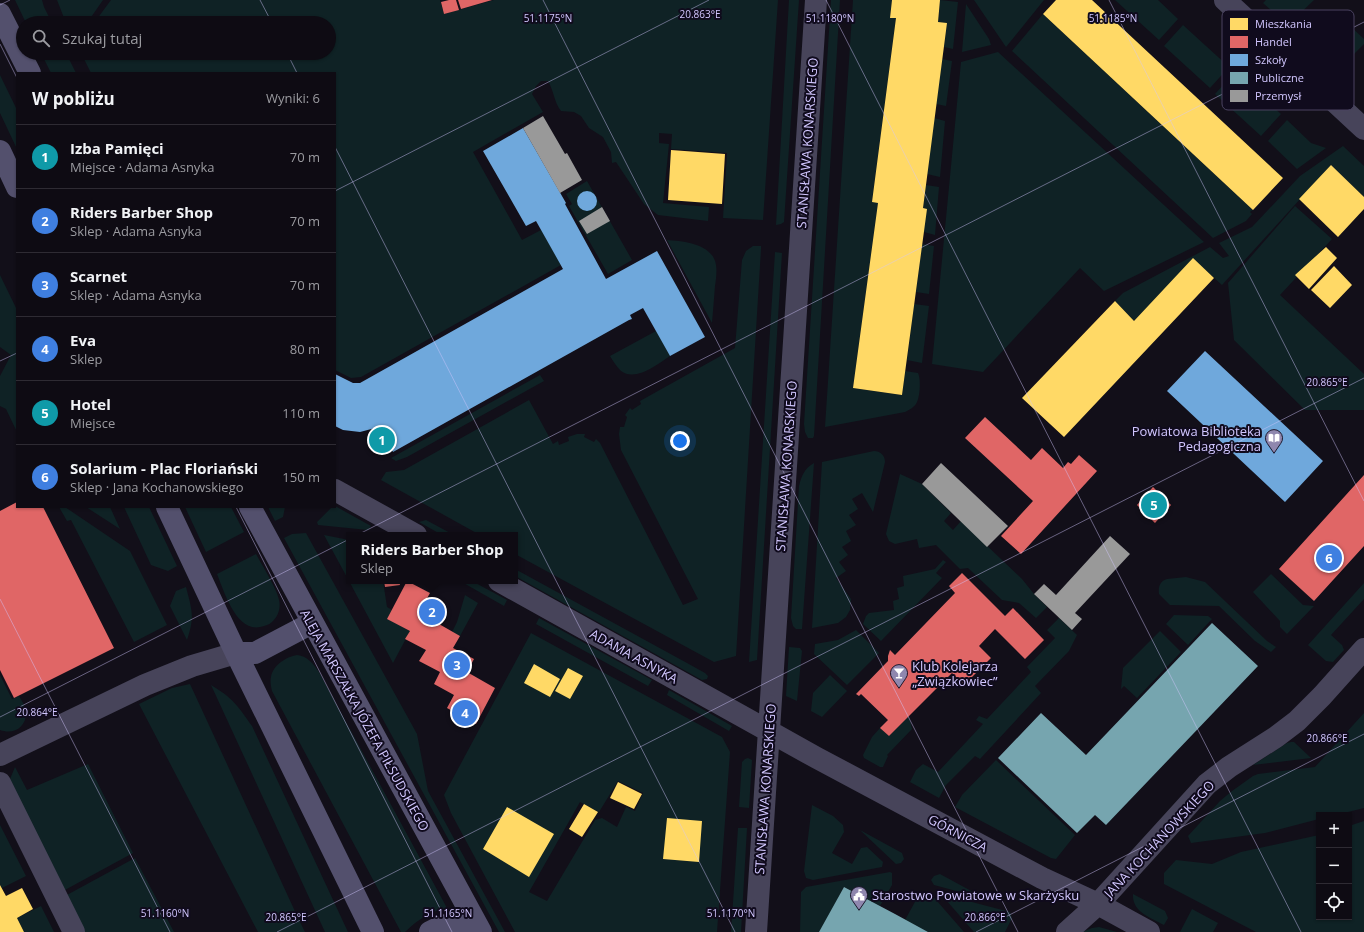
<!DOCTYPE html>
<html lang="pl">
<head>
<meta charset="utf-8">
<style>
  :root { --surface:#0e0b13; --page:#1c1921; --text:#f1f3f6; --muted:#9b9ba0; --line:#2e2b33; --accent:#8f87ae }
  body { margin:0; font-family:"Open Sans",sans-serif; background:var(--page); color:var(--text) }
  .controls { position:absolute; right:12px; bottom:12px; display:grid; overflow:hidden; border-radius:0px; box-shadow:0 1px 3px #0004 }
  .controls button { width:36px; height:36px; display:grid; place-items:center; padding:0; border:0; border-bottom:1px solid var(--line); background:var(--surface); color:var(--text); font:20px sans-serif }
  .you { position:absolute; left:680px; top:441px; width:14px; height:14px; margin:-10px; border:3px solid #fff; border-radius:50%; background:#1a73e8; box-shadow:0 0 0 6px #1a73e833 }
  .badge { display:grid; place-items:center; width:26px; height:26px; border-radius:50%; background:var(--accent); color:#fff; font-size:13px; font-weight:700 }
  .pin { position:absolute; translate:-50% -50%; border:2px solid #fff; box-shadow:0 1px 4px #0006 }
  .popup { position:absolute; left:346px; top:532px; width:172px; height:52px; box-sizing:border-box; display:grid; place-content:center; border-radius:0px; background:var(--surface); filter:drop-shadow(0 1px 3px #0005); font-size:13px; white-space:nowrap; color:var(--muted) }
  .popup b { font-size:15px; color:var(--text) }
  .popup::after { content:''; position:absolute; left:50%; top:100%; margin-left:-8px; border:8px solid transparent; border-top-color:var(--surface) }
  .list { margin:0; padding:0; list-style:none }
  h2 { display:flex; justify-content:space-between; align-items:center; height:52px; margin:0; padding:0 16px; font-size:17px }
  h2 small { font-size:13px; font-weight:400; color:var(--muted) }
  .list li { display:grid; grid-template-columns:26px 1fr auto; gap:12px; align-items:center; box-sizing:border-box; height:64px; padding:0 16px; border-top:1px solid var(--line) }
  .list b { display:block; font-size:15px; white-space:nowrap }
  .list p { margin:0; font-size:13px; white-space:nowrap; color:var(--muted) }
  .list em { font-size:13px; font-style:normal; color:var(--muted) }
  .icon { flex:none; width:22px; height:22px; fill:none; stroke:currentColor; stroke-width:2; stroke-linecap:round; stroke-linejoin:round }
  .map { position:relative; flex:none; width:1364px; height:932px; overflow:hidden }
  .search { position:absolute; background:var(--surface); box-shadow:0 1px 3px #0004; left:16px; top:16px; width:320px; height:44px; display:flex; align-items:center; gap:10px; box-sizing:border-box; padding:0 14px; border-radius:22px; color:var(--muted); font-size:15px }
  .panel { position:absolute; background:var(--surface); box-shadow:0 1px 3px #0004; left:16px; top:72px; width:320px; height:436px; border-radius:0px }
  .map>svg:first-child { display:block }
</style>
</head>
<body>
<div class="map">
<svg width="1364" height="932" viewBox="0 0 1364 932">
  <rect width="100%" height="100%" fill="#120f19"/>
  <path fill="#0f2225" fill-rule="evenodd" d="M15 0H42L44 7 52 23H26Z
    M57 0H103L87 23H66Z
    M111 0H440L444 14 494 0H778L763 220 723 218 727 153 671 149 672 134 659 133V143L669 144 663 203 709 207 708 221 658 215 644 204 616 162 612 163 611 152 603 137 589 128 581 116 574 112 561 111C554 102 554 91 548 81H541L536 86 532 94 543 112 473 152 522 240 541 230 561 265 361 377 351 378 335 370V73H91L81 53H329V23H94Z
    M789 0H799L784 222 781 224 776 225Z
    M831 0H840L814 436 813 438H808L805 432 804 424Z
    M853 0H892L890 17 896 18 872 201 878 203 853 388 902 395 905 371 918 373C921 379 920 396 917 402 915 407 909 410 905 412L825 427Z
    M940 0 958 2 953 49 944 47 947 23 938 22Z
    M974 0H1044L1006 47Z
    M1115 0H1158L1178 19 1159 40Z
    M1266 0H1314L1288 25 1263 3Z
    M966 4 989 39 991 45 962 52Z
    M1043 14 1253 210 1250 212 1252 214 1246 221 1213 238 1012 51Z
    M1337 21 1348 24 1364 39V44L1337 71C1325 61 1302 46 1321 31 1326 27 1330 22 1337 21Z
    M1183 25 1229 67 1210 88 1164 46Z
    M998 52 1204 242 1104 291 1080 268 983 372 932 364 961 62Z
    M41 53H66L76 73H51Z
    M942 59 952 61 946 106 936 104Z
    M1235 72 1281 114 1261 136 1215 94Z
    M0 75 17 110V149L0 113Z
    M934 118 945 121 940 177 927 174Z
    M1287 120 1311 143 1326 148 1297 169 1268 141Z
    M1343 146 1364 166V197L1331 165 1222 285 1193 259 1134 321 1115 301 1123 293 1210 247 1223 258 1229 256 1219 243 1252 227 1300 176Z
    M587 181 632 260 608 274 569 206 572 204 566 194Z
    M926 185 939 187 935 235 924 232 923 208Z
    M1295 206 1332 239 1280 295 1364 374V410H1305L1234 340 1228 283Z
    M667 240C684 241 713 244 716 265 717 272 716 279 715 286 714 299 713 311 712 323Z
    M922 244 934 246 929 294 916 292Z
    M753 246H761V249L736 656 714 662 515 554V535H480L381 480 386 472 404 470 529 400 553 444 558 441 559 445 569 441 568 437 577 434H585L584 437 594 442 596 439 600 443 683 605 698 599 621 450 619 434 620 427H624L627 417 625 415 630 408 632 410 641 404 640 401 735 348 742 260 746 251Z
    M775 252 782 253 757 660 749 662Z
    M0 275 17 310V432L6 409 0 406V376L11 355 0 347Z
    M914 304 929 306 922 363 907 360Z
    M656 331 670 356C658 364 636 382 621 371 617 367 613 361 610 356Z
    M540 375 544 381 407 457 396 461 391 458Z
    M874 451C880 451 885 455 885 462L873 512 862 493 852 499 858 509 849 515 856 525 846 531 851 541 842 547 848 555 839 562 846 571 836 578 851 599 850 610 846 617 838 623 812 628 822 462Z
    M814 463 802 629H796L793 626 791 618 799 486C802 475 804 469 814 463Z
    M900 474 922 484 951 513 944 521 953 530 961 521 1022 579 1034 594 1047 607 1036 618 1019 603 1002 600 968 568 960 569 936 545 919 548 917 539 895 544 889 541 886 534Z
    M335 506 371 526 368 530 318 525 317 522 332 507H335Z
    M59 507H65L130 551 167 625 134 642 71 520 67 521Z
    M86 507H110L120 529Z
    M124 507H149L177 566 168 571 151 565Z
    M185 507H231L244 532 206 552Z
    M268 507H285L283 517 275 521Z
    M426 520 454 535H442L419 522Z
    M306 533 417 734 428 791 505 932H499L284 538 292 534Z
    M324 535 349 540V581Z
    M256 554C262 565 277 589 279 600 281 608 278 617 272 622 269 625 264 626 260 627 236 632 224 591 217 574Z
    M943 560 946 562 936 573 942 578 881 641 863 624 866 616 869 613 894 610 893 601 899 599 897 588 904 586 903 576 935 569Z
    M515 569 687 663 705 673 708 676 707 679 702 680 515 576Z
    M1271 574 1303 605 1314 606 1287 634 1280 627V621L1253 592Z
    M1186 577 1205 582 1267 641 1276 647 1271 652 1255 641 1219 606 1170 605 1159 594C1158 587 1160 581 1167 579Z
    M349 581H383L387 607 392 610 388 619 410 631 393 663Z
    M460 581H472L507 600 504 606Z
    M1364 583V599L1331 635 1342 645 1344 650 1333 662 1326 661 1308 645Z
    M186 587C192 610 195 617 187 640L170 606 176 591Z
    M465 595 478 603 460 636 452 632 457 622Z
    M1174 615 1208 616 1212 619 1188 645 1166 624Z
    M539 618 652 680 648 686 536 624Z
    M1059 618 1077 635 1069 651 1035 686 1041 693 980 759 975 756 946 785 939 798 910 782 916 770 923 764 938 772 983 724 976 720 979 716 987 719 1031 672 1027 667 1055 638 1047 630Z
    M856 630 879 653 847 685 814 654 815 644 838 640Z
    M1160 631 1181 652 1137 698 1124 686 1121 689 1123 668Z
    M531 633 722 737 730 752 717 932H515L451 813 444 795ZM618 781 643 793 635 811 626 807 617 827 602 818 595 820 547 901 529 892 580 802 599 812Z
    M789 647 800 648 802 651 797 701 786 696Z
    M297 655C308 656 313 664 319 672L447 908C431 911 417 920 405 932H401L272 691C271 687 270 681 271 677 273 665 286 657 297 655Z
    M0 675 12 699 19 696C22 701 25 706 26 711 27 727 14 735 0 730Z
    M830 675 847 691 822 717 811 711 813 693Z
    M190 684 299 920 305 932H258L139 704 172 688Z
    M211 685C233 698 238 706 252 726L348 932H325Z
    M669 690 732 726 729 731 667 695Z
    M1364 713V808L1336 815H1319V819L1265 833 1191 843 1188 836 1220 801 1232 791 1253 776 1258 774 1315 767Z
    M909 716 912 729 887 755 888 756 883 767H880L864 758 863 755 872 737 880 728 889 736Z
    M1291 742H1294L1311 758 1253 765 1287 743Z
    M748 758 752 760 749 808 739 807 742 762 745 759Z
    M996 760 1075 835 1056 859 1051 858 955 807 962 795Z
    M88 764 133 853 63 891 10 779 15 767 27 790Z
    M812 805 833 816 843 825 844 832 832 853 852 864 861 848 867 847 883 862 882 867 813 880 806 878 804 871Z
    M1364 821V932H1256L1164 884V873L1176 860 1212 864 1241 852 1319 835V917H1349V826Z
    M0 825 26 876 2 888 0 885Z
    M738 828H747L741 932H731Z
    M860 830 902 853 904 859 901 863 896 864Z
    M135 858 174 932H84L65 896Z
    M890 872 892 873V885L880 906 844 887 820 932H800L801 892 806 887Z
    M940 874 986 899 934 885 931 880 934 876Z
    M930 893 964 932H928L905 920 916 900Z
    M1133 894 1165 911 1168 918 1164 925C1150 917 1132 912 1133 894Z
    M949 896 1010 912 1012 918 1005 932H974L946 900Z
    M41 906 54 932H24L17 918Z
    M1192 909 1218 923 1213 932H1180Z
    M1099 927 1117 932H1082L1092 928Z"/>
  <path fill="#ffd966" d="M892 0H940L938 22 947 23 923 208 927 209 902 395 853 388 878 203 872 202 896 18H890Z
    M1056 0H1092L1283 178 1253 210 1043 14Z
    M671 150 725 154 722 204 668 200Z
    M1331 165 1364 197V209L1338 237 1299 199Z
    M1326 247 1337 258 1309 289 1295 275Z
    M1193 258 1214 278 1064 437 1022 398 1115 301 1134 321Z
    M1334 266 1352 285 1330 308 1311 290Z
    M534 664 560 679 550 697 524 683Z
    M568 668 583 676 570 699 555 691Z
    M618 782 642 794 634 809 610 798Z
    M584 804 598 812 582 837 569 829Z
    M507 807 554 834 529 877 483 849Z
    M667 818 702 821 699 862 663 859Z
    M0 885 6 896 22 888 33 909 17 918 24 932H0Z"/>
  <path fill="#e06666" d="M449 0H456L459 10 444 14 441 2Z
    M458 0H492L461 9Z
    M985 417 1031 460 1042 448 1063 468 1068 462 1071 464 1079 455 1097 471 1021 554 1001 536 1033 501 965 438Z
    M1364 475V546L1314 601 1279 569Z
    M1153 487 1171 505 1155 523 1137 505Z
    M17 502V507H43L114 648 14 698 0 670V511Z
    M962 573 1005 616 1013 608 1044 640 1025 659 995 629 979 646 991 658 964 685 952 673 889 736 880 728 888 720 861 694 859 696 856 694 888 661V656L890 650 895 655 955 593 949 586Z
    M384 581H399L400 585 385 587Z
    M407 581 430 593 425 602 445 613 439 624 460 636 453 648 474 659 467 672 495 688 476 724 447 708 454 695 434 684 440 672 419 661 426 650 405 639 410 631 387 619Z"/>
  <path fill="#6fa8dc" d="M523 128 566 203 565 204 606 279 657 251 705 337 670 356 643 308 630 315 632 319 629 320 393 452 379 427 360 432 343 430 335 426V374L353 383H360L563 269 536 221 526 226 483 151Z
    M577 201a10 10 0 1 1 20 0a10 10 0 1 1-20 0Z
    M1205 351 1323 461 1285 502 1167 391Z"/>
  <path fill="#76a5af" d="M1212 623 1258 666 1106 825 1095 815 1077 833 998 758 1041 713 1086 755Z
    M844 887 895 914 928 932H819Z"/>
  <path fill="#999" d="M543 116 565 154 567 153 582 180 560 193 523 128Z
    M602 207 610 221 587 234 579 221Z
    M941 463 1008 526 987 547 922 484Z
    M1110 536 1130 554 1075 613 1082 619 1072 630 1034 594 1044 584 1056 595Z"/>
  <g fill="none" stroke-linecap="round" stroke-linejoin="round">
    <path stroke="#47445a" stroke-width="22" d="M1225 0 1364 129
      M335 490 416 535
      M499 581 817 758 1042 878 1098 904 1149 932
      M0 755 145 685 192 666 236 653
      M0 783 74 932
      M756 932 816 0
      M1067 932 1098 904 1207 784 1229 767 1276 737 1297 721 1322 696 1364 649"/>
    <path stroke="#53506d" stroke-width="22" d="M0 14 30 73
      M0 151 17 187
      M167 507 236 653 373 932
      M250 507 481 932
      M236 653H255L312 623
      M430 932C445 923 459 922 476 923"/>
  </g>
  <path fill="none" stroke="#d2c7ff" stroke-width="1" stroke-opacity="0.45" d="M260 0 272 23M543 0 1018 932M826 0 1301 932M1109 0 1364 501M0 5 10 0M0 44 17 78M287 53 297 73M335 147 735 932M335 191 709 0M0 361 17 353M236 507 452 932M0 599 170 932M0 717 1364 22M277 932 1364 378M976 932 1364 734"/>
  <defs>
    <g id="library-pin" transform="scale(0.9)"><path d="M0 17L-7.5 6A9.5 9.5 0 1 1 7.5 6Z" fill="#8f87ae" stroke="#100b1d"/><path d="M-6-4Q-3-5.5-.7-3.5V5Q-3 3-6 4ZM6-4Q3-5.5 .7-3.5V5Q3 3 6 4Z" fill="#fff"/></g>
    <g id="bar-pin" transform="scale(0.9)"><path d="M0 17L-7.5 6A9.5 9.5 0 1 1 7.5 6Z" fill="#8f87ae" stroke="#100b1d"/><path d="M-6-5H6L.8 .8V4.5H3.5V6h-7V4.5H-.8V.8Z" fill="#fff"/></g>
    <g id="civic-pin" transform="scale(0.9)"><path d="M0 17L-7.5 6A9.5 9.5 0 1 1 7.5 6Z" fill="#8f87ae" stroke="#100b1d"/><path d="M-.6-6.5H3V-4.5H.6V-3L4-1V1h2V6H-6V1h2V-1L-.6-3ZM-1.2 2.5V6h2.4V2.5Z" fill="#fff"/></g>
  </defs>
  <g fill-rule="evenodd">
    <use href="#library-pin" x="1274" y="438"/>
    <use href="#bar-pin" x="899" y="673"/>
    <use href="#civic-pin" x="859" y="895"/>
  </g>
  <g text-anchor="middle" dominant-baseline="central" stroke-width="4" stroke-linejoin="round" paint-order="stroke">
    <g font-size="13" fill="#d2c7ff" stroke="#100b1d">
      <text transform="translate(807 143) rotate(-86)">STANISŁAWA KONARSKIEGO</text>
      <text transform="translate(786 466) rotate(-86)">STANISŁAWA KONARSKIEGO</text>
      <text transform="translate(634 656) rotate(29)">ADAMA ASNYKA</text>
      <text transform="translate(365 720) rotate(61)">ALEJA MARSZAŁKA JÓZEFA PIŁSUDSKIEGO</text>
      <text transform="translate(765 789) rotate(-86)">STANISŁAWA KONARSKIEGO</text>
      <text transform="translate(958 833) rotate(28)">GÓRNICZA</text>
      <text transform="translate(1159 839) rotate(-47)">JANA KOCHANOWSKIEGO</text>
    </g>
    <g font-size="13" fill="#d2c7ff" stroke="#100b1d" text-anchor="start">
      <text x="1261" y="431" text-anchor="end">Powiatowa Biblioteka<tspan x="1261" dy="15">Pedagogiczna</tspan></text>
      <text x="912" y="666">Klub Kolejarza<tspan x="912" dy="15">„Związkowiec”</tspan></text>
      <text x="872" y="895">Starostwo Powiatowe w Skarżysku</text>
    </g>
  </g>
  <rect x="1222" y="10" width="132" height="100" rx="6" fill="#100b1d" stroke="#4a4361" stroke-width="1"/>
  <rect x="1230" y="18" width="18" height="12" fill="#ffd966"/>
  <rect x="1230" y="36" width="18" height="12" fill="#e06666"/>
  <rect x="1230" y="54" width="18" height="12" fill="#6fa8dc"/>
  <rect x="1230" y="72" width="18" height="12" fill="#76a5af"/>
  <rect x="1230" y="90" width="18" height="12" fill="#999"/>
  <g font-size="11" fill="#d2c7ff">
    <text x="1255" y="28">Mieszkania</text>
    <text x="1255" y="46">Handel</text>
    <text x="1255" y="64">Szkoły</text>
    <text x="1255" y="82">Publiczne</text>
    <text x="1255" y="100">Przemysł</text>
  </g>
  <g font-size="10" text-anchor="middle" fill="#d2c7ff" stroke="#100b1d" stroke-width="4" stroke-linejoin="round" paint-order="stroke">
    <text x="700" y="18">20.863°E</text>
    <text x="548" y="22">51.1175°N</text>
    <text x="830" y="22">51.1180°N</text>
    <text x="1113" y="22">51.1185°N</text>
    <text x="1327" y="386">20.865°E</text>
    <text x="37" y="716">20.864°E</text>
    <text x="1327" y="742">20.866°E</text>
    <text x="165" y="917">51.1160°N</text>
    <text x="448" y="917">51.1165°N</text>
    <text x="731" y="917">51.1170°N</text>
    <text x="286" y="921">20.865°E</text>
    <text x="985" y="921">20.866°E</text>
  </g>
</svg>
<div class="controls">
<button>+</button>
<button>−</button>
<button><svg class="icon" aria-label="locate" viewBox="0 0 24 24"><circle cx="12" cy="12" r="6"/><path d="M12 2v4M12 18v4M2 12h4M18 12h4"/></svg></button>
</div>
<div class="you"></div>
<div class="pin badge" style="left:382px;top:440px;background:#0f9aa8">1</div>
<div class="pin badge" style="left:432px;top:612px;background:#3f7fe0">2</div>
<div class="popup"><b>Riders Barber Shop</b>Sklep</div>
<div class="pin badge" style="left:457px;top:665px;background:#3f7fe0">3</div>
<div class="pin badge" style="left:465px;top:713px;background:#3f7fe0">4</div>
<div class="pin badge" style="left:1154px;top:505px;background:#0f9aa8">5</div>
<div class="pin badge" style="left:1329px;top:558px;background:#3f7fe0">6</div>
<div class="search"><svg class="icon" aria-label="search" viewBox="0 0 24 24"><circle cx="10" cy="10" r="6"/><path d="M15 15l6 6"/></svg>Szukaj tutaj</div>
<section class="panel">
<h2>W pobliżu<small>Wyniki: 6</small></h2>
<ul class="list">
<li><span class="badge" style="background:#0f9aa8">1</span><div><b>Izba Pamięci</b><p>Miejsce · Adama Asnyka</p></div><em>70 m</em></li>
<li><span class="badge" style="background:#3f7fe0">2</span><div><b>Riders Barber Shop</b><p>Sklep · Adama Asnyka</p></div><em>70 m</em></li>
<li><span class="badge" style="background:#3f7fe0">3</span><div><b>Scarnet</b><p>Sklep · Adama Asnyka</p></div><em>70 m</em></li>
<li><span class="badge" style="background:#3f7fe0">4</span><div><b>Eva</b><p>Sklep</p></div><em>80 m</em></li>
<li><span class="badge" style="background:#0f9aa8">5</span><div><b>Hotel</b><p>Miejsce</p></div><em>110 m</em></li>
<li><span class="badge" style="background:#3f7fe0">6</span><div><b>Solarium - Plac Floriański</b><p>Sklep · Jana Kochanowskiego</p></div><em>150 m</em></li>
</ul>
</section>
</div>
</body>
</html>
